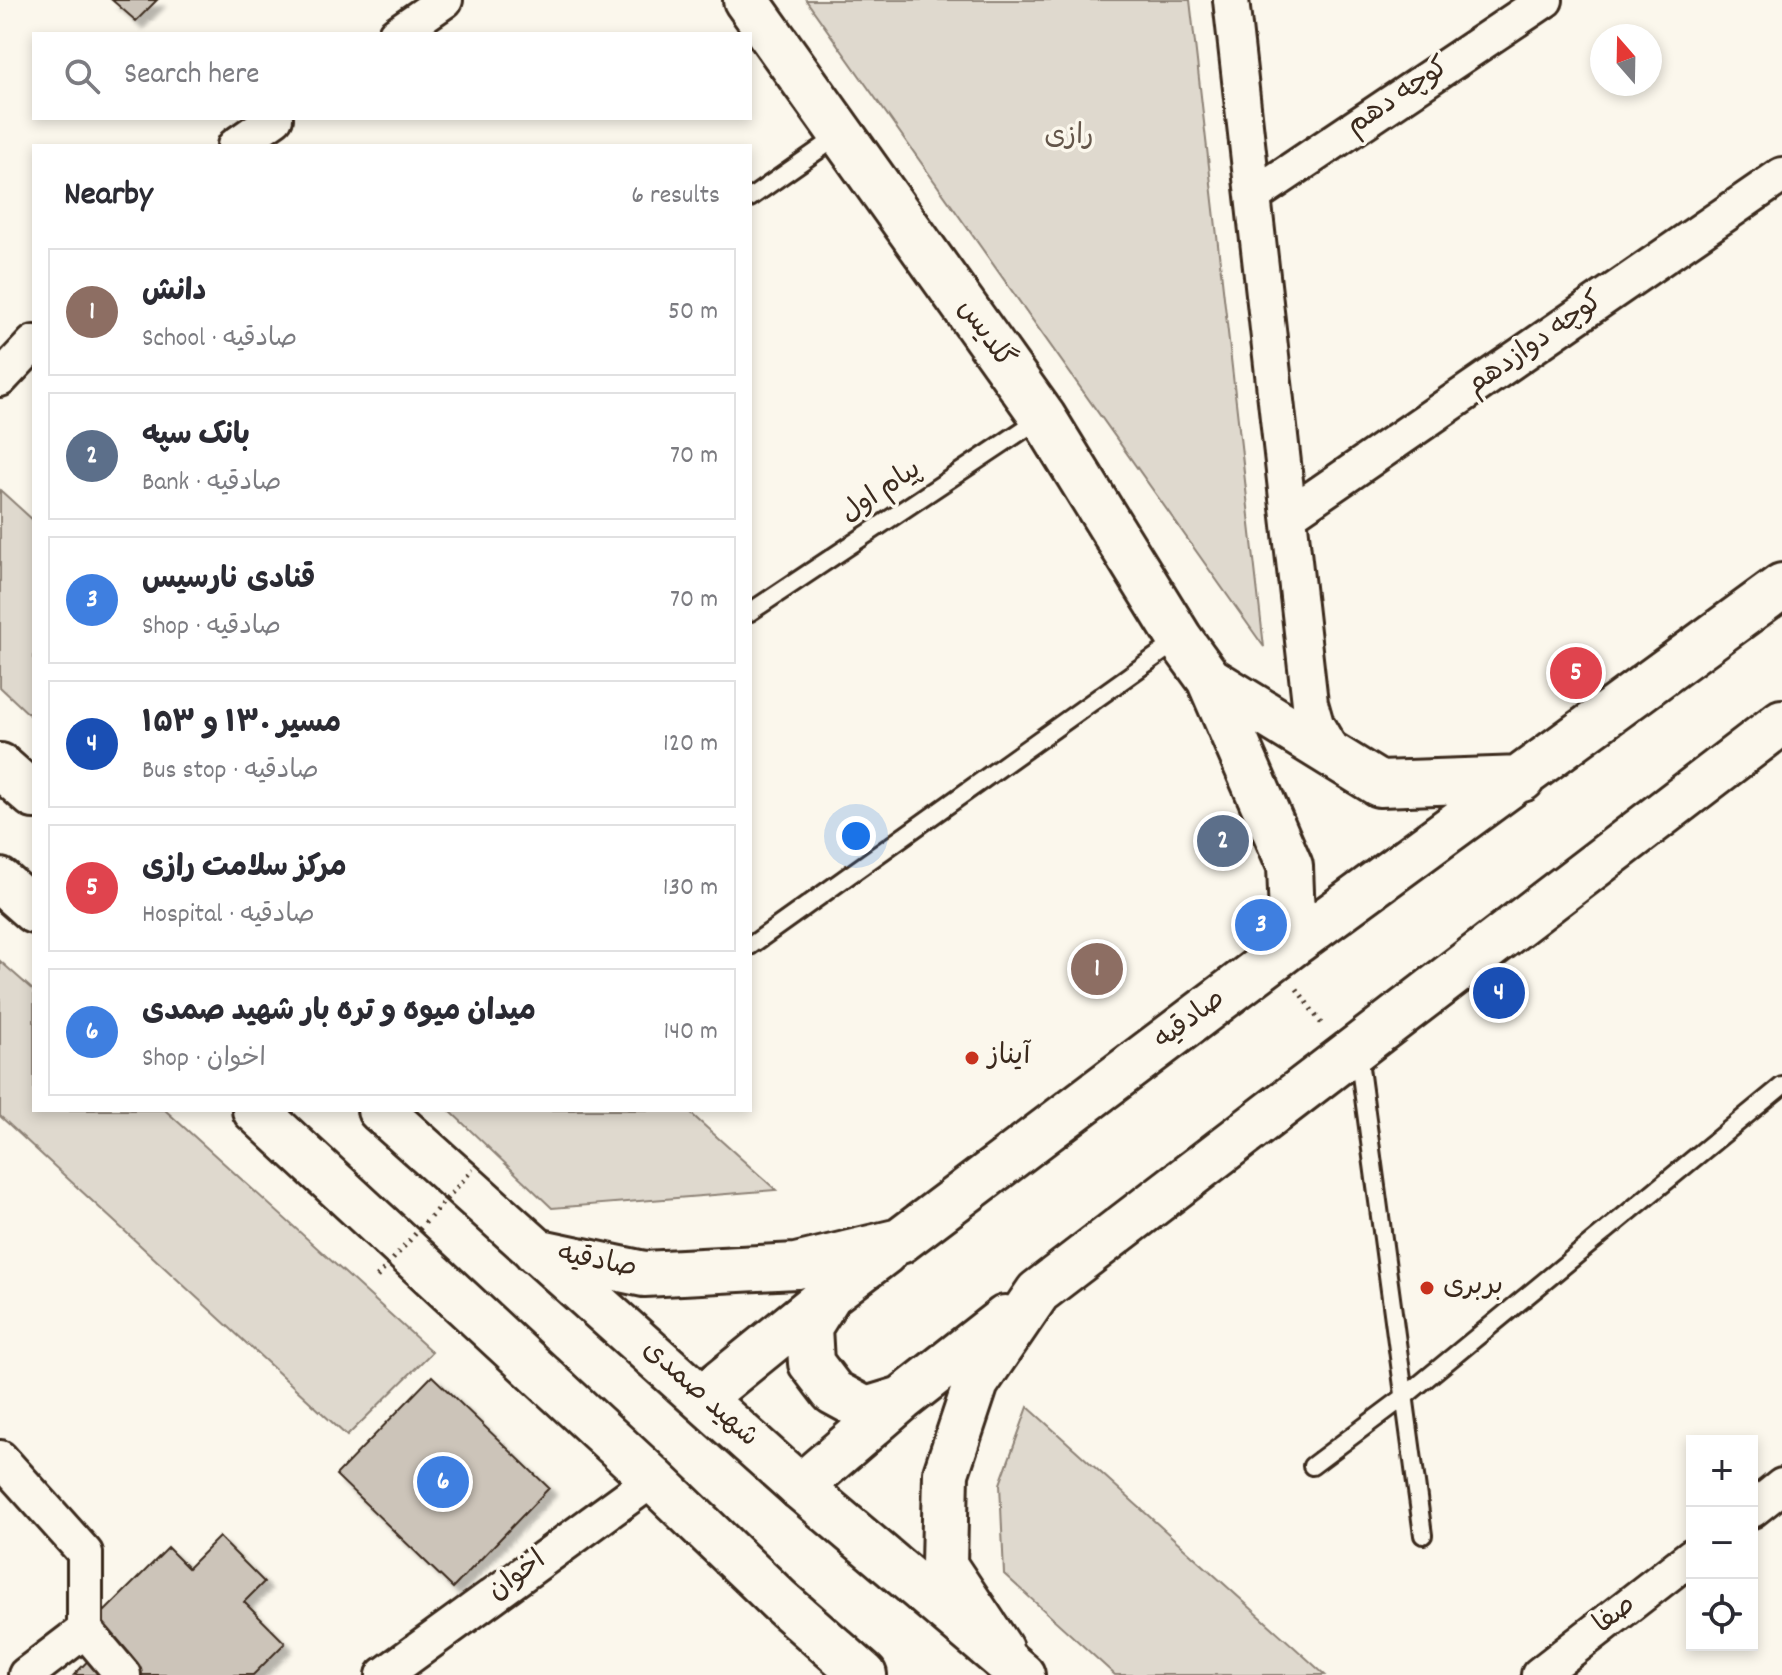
<!DOCTYPE html>
<html lang="en">
<head>
<meta charset="utf-8">
<style>
  :root { --surface:#fff; --page:#f7f7f7; --text:#2b2b33; --muted:#7c7c81; --line:#e1e1e2; --accent:#db2777 }
  body { margin:0; font-family:Dekko,"Playpen Sans Arabic",sans-serif; background:var(--page); color:var(--text) }
  .controls { position:absolute; right:24px; bottom:24px; display:grid; overflow:hidden; border-radius:0px; box-shadow:0 4px 12px #0003 }
  .controls button { width:72px; height:72px; display:grid; place-items:center; padding:0; border:0; border-bottom:2px solid var(--line); background:var(--surface); color:var(--text); font:40px sans-serif }
  .compass { position:absolute; left:1590px; top:24px; width:72px; height:72px; border-radius:50%; background:var(--surface); box-shadow:0 4px 12px #0003; rotate:340deg }
  .you { position:absolute; left:856px; top:836px; width:28px; height:28px; margin:-20px; border:6px solid #fff; border-radius:50%; background:#1a73e8; box-shadow:0 0 0 12px #1a73e833 }
  .badge { display:grid; place-items:center; width:52px; height:52px; border-radius:50%; background:var(--accent); color:#fff; font-size:26px; font-weight:700 }
  .pin { position:absolute; translate:-50% -50%; border:4px solid #fff; box-shadow:0 2px 8px #0006 }
  .list { margin:0; padding:0; list-style:none }
  h2 { display:flex; justify-content:space-between; align-items:center; height:104px; margin:0; padding:0 32px; font-size:34px }
  h2 small { font-size:26px; font-weight:400; color:var(--muted) }
  .list li { display:grid; grid-template-columns:52px 1fr auto; gap:24px; align-items:center; box-sizing:border-box; height:128px; margin:0 16px 16px; padding:0 16px; border:2px solid var(--line); border-radius:0px }
  .list b { display:block; font-size:30px; white-space:nowrap }
  .list p { margin:0; font-size:26px; white-space:nowrap; color:var(--muted) }
  .list em { font-size:26px; font-style:normal; color:var(--muted) }
  .icon { flex:none; width:44px; height:44px; fill:none; stroke:currentColor; stroke-width:2; stroke-linecap:round; stroke-linejoin:round }
  .map { position:relative; flex:none; width:1782px; height:1675px; overflow:hidden }
  .search { position:absolute; background:var(--surface); box-shadow:0 4px 12px #0003; left:32px; top:32px; width:720px; height:88px; display:flex; align-items:center; gap:20px; box-sizing:border-box; padding:0 28px; border-radius:0px; color:var(--muted); font-size:30px }
  .panel { position:absolute; background:var(--surface); box-shadow:0 4px 12px #0003; left:32px; top:144px; width:720px; height:968px; border-radius:0px }
  .map>svg:first-child { display:block }
</style>
</head>
<body>
<div class="map">
<svg width="1782" height="1675" viewBox="0 0 1782 1675">
  <defs>
    <filter id="shadow"><feDropShadow dx="7" dy="7" stdDeviation="2" flood-color="#0004"/></filter>
  </defs>
  <rect width="100%" height="100%" fill="#fbf7ec"/>
  <filter id="ink" filterUnits="userSpaceOnUse"><feTurbulence type="fractalNoise" baseFrequency=".0125" numOctaves="2"/><feDisplacementMap in="SourceGraphic" scale="16" xChannelSelector="R" yChannelSelector="G"/><feConvolveMatrix kernelMatrix="1 2 1 2 8 2 1 2 1" color-interpolation-filters="sRGB"/></filter>
  <g filter="url(#ink)">
    <path fill="#dfd9ce" stroke="#8d8276" stroke-width="2" d="M806 0H1190L1264 647Z
      M0 490 34 521V719L0 687Z
      M0 961 34 991V1110H165L432 1352 347 1436 0 1116Z
      M449 1110H687L776 1190 552 1208Z
      M1028 1407 1325 1675H1115L1004 1574 1000 1484Z"/>
    <path fill="#ccc4b9" stroke="#3b2a1e" stroke-width="2" filter="url(#shadow)" d="M112 0H157L136 21Z
      M432 1376 549 1488 453 1588 336 1475Z
      M219 1537 264 1582 244 1602 285 1643 253 1675H74L106 1642 90 1626 168 1548 188 1568Z"/>
    <g fill="none" stroke-linecap="round" stroke-linejoin="round">
      <g stroke="#3b2a1e" stroke-width="22">
        <path id="lane" d="M750 198 840 135
          M750 612 1041 418
          M750 946 1179 640
          M1358 1053 1423 1535
          M1312 1466 1404 1397 1782 1086"/>
      </g>
      <g stroke="#3b2a1e" stroke-width="40">
        <path id="street" d="M1231 0 1310 703 1316 724 1337 760
          M396 34 445 0
          M235 146 275 118
          M1253 196 1545 0
          M0 379 34 343
          M1289 515 1782 175
          M0 1458 85 1553V1630L123 1675
          M1752 1510 1782 1486
          M26 1675 85 1630
          M384 1675 653 1479
          M1539 1675 1692 1556"/>
      </g>
      <g stroke="#3b2a1e" stroke-width="50">
        <path id="secondary" d="M746 0 1043 417 1180 639 1209 679 1290 866 1293 944
          M1209 679 1379 784 1522 779
          M536 1251 644 1274 796 1266 900 1241 1293 944 1782 586
          M829 1295 809 1327 811 1363 833 1392 866 1410 902 1399
          M703 1397 831 1293 885 1252
          M800 1487 902 1399 1005 1318
          M1000 1649 944 1565 946 1473 976 1383 1038 1292 1782 722"/>
      </g>
      <g stroke="#3b2a1e" stroke-width="50">
        <path id="primary" d="M0 766 34 796
          M0 881 34 911
          M255 1110 653 1479 780 1601 864 1675
          M380 1110 800 1487 1022 1675"/>
      </g>
      <path stroke="#3b2a1e" stroke-width="5" stroke-dasharray="2 6" stroke-linecap="butt" d="M1297 989 1321 1023"/>
      <use href="#lane" stroke="#fbf7ec" stroke-width="16"/>
      <use href="#street" stroke="#fbf7ec" stroke-width="34"/>
      <use href="#secondary" stroke="#fbf7ec" stroke-width="44"/>
      <use href="#primary" stroke="#fbf7ec" stroke-width="44"/>
      <path stroke="#3b2a1e" stroke-width="5" stroke-dasharray="2 6" stroke-linecap="butt" d="M377 1277 473 1169"/>
    </g>
  </g>
  <g fill="#c8321e" stroke="#fbf7ec" stroke-width="3">
    <circle cx="972" cy="1058" r="8"/>
    <circle cx="1427" cy="1288" r="8"/>
  </g>
  <g text-anchor="middle" dominant-baseline="central" stroke-width="7" stroke-linejoin="round" paint-order="stroke">
    <g font-size="28" fill="#3b2a1e" stroke="#fbf7ec">
      <text transform="translate(1399 98) rotate(-34)">کوچه دهم</text>
      <text transform="translate(984 335) rotate(55)">گلدیس</text>
      <text transform="translate(1536 345) rotate(-35)">کوچه دوازدهم</text>
      <text transform="translate(882 493) rotate(-34)">پیام اول</text>
      <text transform="translate(1191 1021) rotate(-37)">صادقیه</text>
      <text transform="translate(597 1263) rotate(11)">صادقیه</text>
      <text transform="translate(699 1395) rotate(42)">شهید صمدی</text>
      <text transform="translate(518 1577) rotate(-36)">اخوان</text>
      <text transform="translate(1616 1616) rotate(-38)">صفا</text>
    </g>
    <g font-size="28" fill="#64564a" stroke="#fbf7ec">
      <text x="1069" y="138">رازی</text>
    </g>
    <g font-size="28" fill="#3b2a1e" stroke="#fbf7ec" text-anchor="start">
      <text x="988" y="1058">آیناز</text>
      <text x="1443" y="1288">بربری</text>
    </g>
  </g>
</svg>
<div class="controls">
<button>+</button>
<button>−</button>
<button><svg class="icon" aria-label="locate" viewBox="0 0 24 24"><circle cx="12" cy="12" r="6"/><path d="M12 2v4M12 18v4M2 12h4M18 12h4"/></svg></button>
</div>
<svg class="compass" viewBox="-18 -18 36 36"><path d="M0-13l5 13h-10z" fill="#e53935"/><path d="M0 13l5-13h-10z" fill="#7c7c81"/></svg>
<div class="you"></div>
<div class="pin badge" style="left:1097px;top:969px;background:#8d6e63">1</div>
<div class="pin badge" style="left:1223px;top:841px;background:#5c6f8a">2</div>
<div class="pin badge" style="left:1261px;top:925px;background:#3f7fe0">3</div>
<div class="pin badge" style="left:1499px;top:993px;background:#1a4fb4">4</div>
<div class="pin badge" style="left:1576px;top:673px;background:#e0444e">5</div>
<div class="pin badge" style="left:443px;top:1482px;background:#3f7fe0">6</div>
<div class="search"><svg class="icon" aria-label="search" viewBox="0 0 24 24"><circle cx="10" cy="10" r="6"/><path d="M15 15l6 6"/></svg>Search here</div>
<section class="panel">
<h2>Nearby<small>6 results</small></h2>
<ul class="list">
<li><span class="badge" style="background:#8d6e63">1</span><div><b>دانش</b><p>School · صادقیه</p></div><em>50 m</em></li>
<li><span class="badge" style="background:#5c6f8a">2</span><div><b>بانک سپه</b><p>Bank · صادقیه</p></div><em>70 m</em></li>
<li><span class="badge" style="background:#3f7fe0">3</span><div><b>قنادی نارسیس</b><p>Shop · صادقیه</p></div><em>70 m</em></li>
<li><span class="badge" style="background:#1a4fb4">4</span><div><b>مسیر ۱۳۰ و ۱۵۳</b><p>Bus stop · صادقیه</p></div><em>120 m</em></li>
<li><span class="badge" style="background:#e0444e">5</span><div><b>مرکز سلامت رازی</b><p>Hospital · صادقیه</p></div><em>130 m</em></li>
<li><span class="badge" style="background:#3f7fe0">6</span><div><b>میدان میوه و تره بار شهید صمدی</b><p>Shop · اخوان</p></div><em>140 m</em></li>
</ul>
</section>
</div>
</body>
</html>
